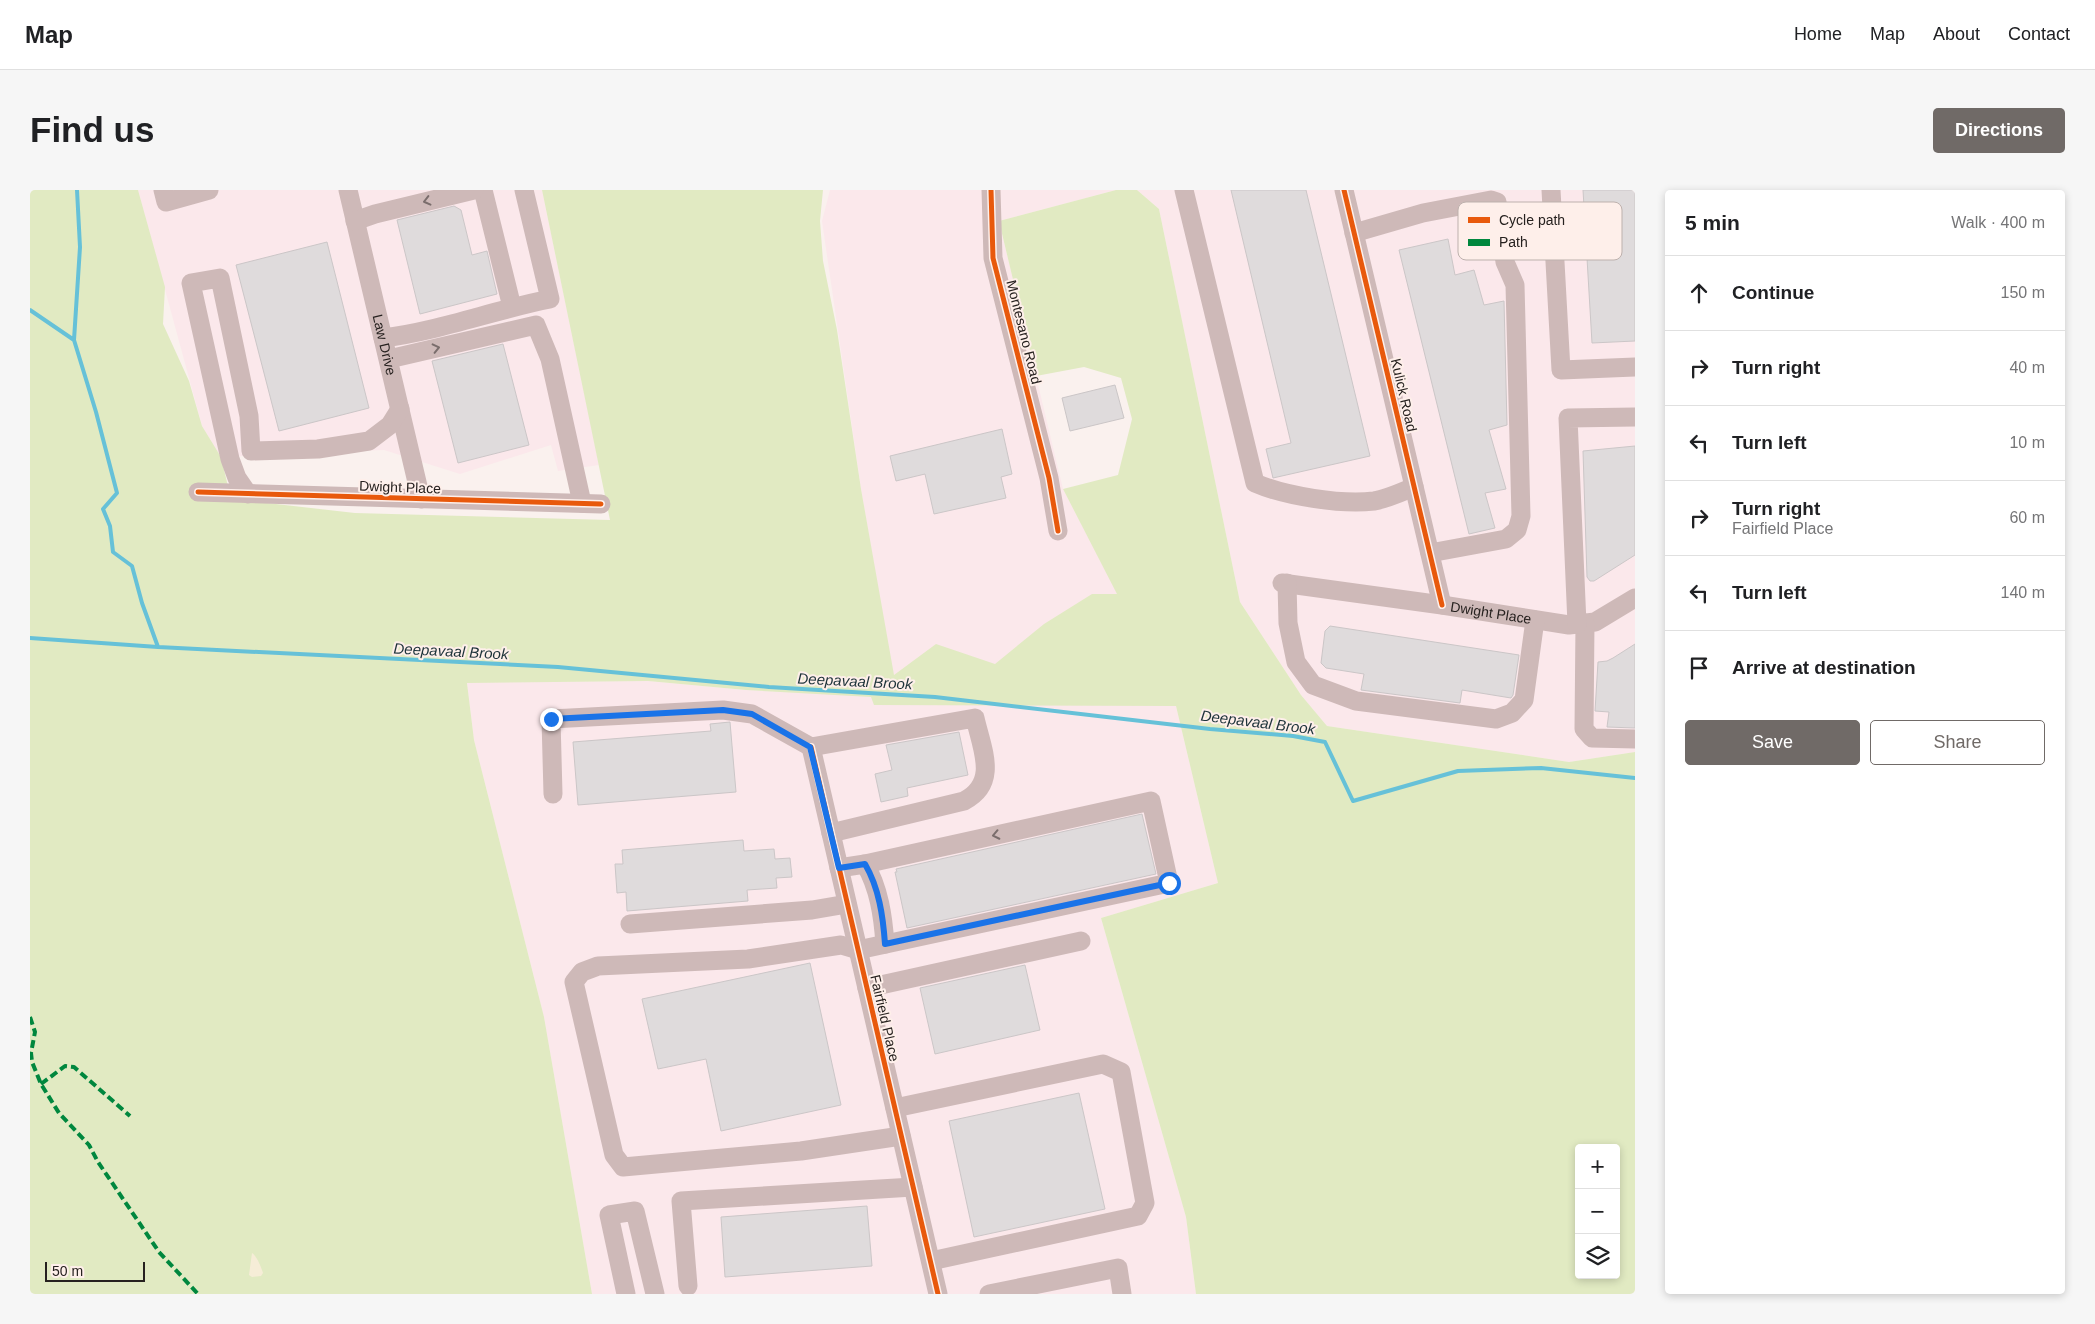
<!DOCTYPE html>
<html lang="en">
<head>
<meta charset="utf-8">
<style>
  :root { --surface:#fff; --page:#f6f6f6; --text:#202124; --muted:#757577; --line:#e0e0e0; --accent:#706a67 }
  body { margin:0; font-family:Helvetica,sans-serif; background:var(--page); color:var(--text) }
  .controls { position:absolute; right:15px; bottom:15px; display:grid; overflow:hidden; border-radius:5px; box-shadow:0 2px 8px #0003 }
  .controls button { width:45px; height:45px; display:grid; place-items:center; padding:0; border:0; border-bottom:1px solid var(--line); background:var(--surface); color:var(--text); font:25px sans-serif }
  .scale { position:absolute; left:15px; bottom:12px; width:100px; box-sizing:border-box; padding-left:5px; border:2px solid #26211f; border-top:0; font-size:14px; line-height:18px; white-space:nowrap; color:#26211f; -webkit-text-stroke:4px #feefea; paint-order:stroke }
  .stop { position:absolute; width:15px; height:15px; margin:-11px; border:4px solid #1a73e8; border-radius:50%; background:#fff }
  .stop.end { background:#1a73e8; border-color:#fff; box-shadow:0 1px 5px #0008 }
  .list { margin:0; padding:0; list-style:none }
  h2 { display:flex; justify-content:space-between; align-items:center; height:65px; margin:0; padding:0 20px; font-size:21px }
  h2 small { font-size:16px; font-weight:400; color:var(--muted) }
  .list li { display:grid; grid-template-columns:32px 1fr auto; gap:15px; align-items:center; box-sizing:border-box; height:75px; padding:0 20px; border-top:1px solid var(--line) }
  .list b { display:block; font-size:19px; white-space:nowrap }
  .list p { margin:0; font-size:16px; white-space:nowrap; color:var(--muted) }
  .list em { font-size:16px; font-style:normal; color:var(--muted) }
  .actions { display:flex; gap:10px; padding:15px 20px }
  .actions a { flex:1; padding:11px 0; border:1px solid var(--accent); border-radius:5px; text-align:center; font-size:18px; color:var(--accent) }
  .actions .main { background:var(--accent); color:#fff }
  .icon { flex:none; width:28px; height:28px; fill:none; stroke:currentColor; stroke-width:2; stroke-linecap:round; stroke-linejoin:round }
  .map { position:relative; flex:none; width:1605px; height:1104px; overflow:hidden; border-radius:5px }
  header { display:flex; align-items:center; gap:30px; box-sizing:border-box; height:70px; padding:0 25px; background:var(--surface); border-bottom:1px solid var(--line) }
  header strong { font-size:24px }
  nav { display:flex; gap:28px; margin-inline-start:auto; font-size:18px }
  .intro { display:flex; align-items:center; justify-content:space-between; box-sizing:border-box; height:120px; padding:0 30px }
  h1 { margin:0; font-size:35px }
  .button { padding:12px 22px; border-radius:5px; background:var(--accent); color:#fff; font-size:18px; font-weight:700 }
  main { display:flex; gap:30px; padding:0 30px }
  aside { flex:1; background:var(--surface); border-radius:5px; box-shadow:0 2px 8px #0003 }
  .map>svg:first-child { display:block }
</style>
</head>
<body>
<header>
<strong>Map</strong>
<nav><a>Home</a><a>Map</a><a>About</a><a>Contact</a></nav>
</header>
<div class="intro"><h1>Find us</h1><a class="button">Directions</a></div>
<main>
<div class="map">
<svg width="1605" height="1104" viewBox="0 0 1605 1104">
  <rect width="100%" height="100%" fill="#faf1ee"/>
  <path fill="#fbe8eb" d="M108 0H512L569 275 528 281 521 255 430 284 354 260 191 267 172 236Z
    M800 0H1086L969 31 1033 299 1146 516 1188 693 1071 728 1156 1027 1166 1104H562L514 827 444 550 437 492 618 491 716 500 841 506 863 485 831 299 792 31Z
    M1107 0H1605V562L1539 572 1297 536 1271 505 1210 412 1129 19Z"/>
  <path fill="#e1eac2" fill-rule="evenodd" d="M0 0H108L135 97 133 134 159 191 172 236 191 267 201 309 325 323 580 330 512 0H793L790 31 793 71 807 140 831 299 864 485 906 454 965 474 1014 434 1062 404H1087L1033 299 1088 285 1102 229 1091 188 1054 177 1006 186 969 31 1086 0H1107L1129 19 1210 412 1271 505 1297 536 1539 572 1605 562V1104H1166L1156 1027 1071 728 1188 693 1146 516 844 515 841 507 716 500 618 491 437 493 444 550 514 827 562 1104H0ZM1549 958H1586V1085H1549Z"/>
  <path fill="#f6edd7" d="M222 1063C227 1066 231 1077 233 1083L231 1086 222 1087 219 1085Z"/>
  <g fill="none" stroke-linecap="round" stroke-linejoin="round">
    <path stroke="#66c1d8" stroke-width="4" d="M0 120 44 150 66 222 87 303 73 319 80 336 83 362 102 376 112 413 128 457
      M44 150 50 57 47 0
      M0 448 128 457 528 477 739 497 905 507 1180 539 1263 546 1295 552 1323 611 1428 581 1511 578 1605 588"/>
  </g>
  <path fill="#dfdbdc" stroke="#cbc6c7" d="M1201 0H1276L1340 266 1243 288 1236 259 1261 253Z
    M1553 0H1605V151L1562 153Z
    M424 16 431 20 442 65 457 61 467 104 390 124 367 30Z
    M1418 49 1425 85 1444 80 1454 115 1474 111 1477 235 1459 240 1476 299 1455 303 1465 338 1439 344 1369 60Z
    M297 52 339 218 249 241 206 75Z
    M473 154 499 255 428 273 402 171Z
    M1085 195 1094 228 1040 241 1032 208Z
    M972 239 982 284 971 287 976 308 904 324 895 284 866 291 860 266Z
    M1605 256V365L1564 391H1560L1557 387 1553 261Z
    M1300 436 1489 465 1483 505 1481 508 1432 500 1430 513 1331 500 1334 484 1296 478 1291 473 1295 441Z
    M1605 454V538L1577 537 1579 522 1565 521 1568 472 1577 471 1583 468Z
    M700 532 706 602 548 615 543 552 681 541 680 534Z
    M929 542 938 585 877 598 878 606 851 612 845 584 862 580 856 555Z
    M1112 624 1126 684 877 738 865 682H867L866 679Z
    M713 650 714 661 744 659 745 669 760 668 762 687 746 688 747 698 717 700 718 711 597 721 596 702 587 703 585 674H593L592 660Z
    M780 773 811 915 691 941 676 869 628 879 612 809Z
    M995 775 1010 840 905 864 890 798Z
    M1049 903 1075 1019 944 1047 919 931Z
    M837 1016 842 1076 695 1087 691 1027Z"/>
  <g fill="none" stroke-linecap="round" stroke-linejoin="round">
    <g stroke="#ceb9b8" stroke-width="19">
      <path d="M133 0 136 12 179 0"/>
      <path id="s1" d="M318 0 391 309"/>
      <path d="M453 0 482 117"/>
      <path d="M961 0 963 68 1019 288 1028 341"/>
      <path d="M1154 0 1225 293C1255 306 1311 315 1344 311 1357 309 1372 302 1384 297"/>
      <path d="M1314 0 1412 415"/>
      <path d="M1521 0 1531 180 1605 177"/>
      <path d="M325 31 345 24 444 0"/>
      <path d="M1324 43 1393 23 1461 10 1467 12 1475 72 1485 95 1491 326 1487 340 1476 349 1400 363"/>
      <path d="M353 148C409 141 464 120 520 109L494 0"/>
      <path d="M359 169 506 135 520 169 552 313"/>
      <path d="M168 302 571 314"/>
      <path d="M218 304 207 288 200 269 161 93 190 88 219 226 221 261 288 259 339 251 360 235 370 219"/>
      <path id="s2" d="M1252 393 1412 415 1539 435 1565 432 1605 408"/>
      <path d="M1257 393 1258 433 1266 472 1283 495 1326 511 1466 529 1482 523 1494 510 1505 430"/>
      <path d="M1555 433 1554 539 1562 548 1605 549"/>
      <path d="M1547 434 1538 228 1605 227"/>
      <path d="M781 557 908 1104"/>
      <path d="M523 604 521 529 693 520 722 524 781 557 945 528C952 559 969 593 934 611L801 643"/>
      <path d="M835 674C849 698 853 726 855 754"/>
      <path d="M809 678 835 674 1121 611 1139 693 828 760 811 755 718 769 568 776 552 782 544 792 584 965 593 977 771 961 871 946"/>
      <path d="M600 734 782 720 817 714"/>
      <path d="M837 798 1051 751"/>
      <path d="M865 918 1073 874 1091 882 1115 1013 1108 1026 901 1071"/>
      <path d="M658 1096 651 1011 883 997"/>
      <path d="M596 1104 579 1025 605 1021 625 1104"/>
      <path d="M959 1104 1088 1078 1092 1104"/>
    </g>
    <path stroke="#00873e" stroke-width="4" stroke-dasharray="8 4" stroke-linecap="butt" d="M0 827 5 842 1 863 2 872 11 894 29 923 59 955 68 972 129 1062 168 1104
      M11 894 35 876 44 877 100 926"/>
    <g stroke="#feefea" stroke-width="8">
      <path id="cycleway" d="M961 0 963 68 1019 288 1028 341
        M1314 0 1412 415
        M168 302 571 314
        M781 557 908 1104"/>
    </g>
    <use href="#cycleway" stroke="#e8590c" stroke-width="5"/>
  </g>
  <defs><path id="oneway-chevron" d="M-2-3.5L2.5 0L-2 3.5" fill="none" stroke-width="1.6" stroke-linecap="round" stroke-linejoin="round" transform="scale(1.25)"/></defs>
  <g stroke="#7a6d6c">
    <use href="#oneway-chevron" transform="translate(397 11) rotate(166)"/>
    <use href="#oneway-chevron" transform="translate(406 158) rotate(-13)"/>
    <use href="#oneway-chevron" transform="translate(966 645) rotate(168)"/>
  </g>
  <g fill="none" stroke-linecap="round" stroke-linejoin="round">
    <path stroke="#1a73e8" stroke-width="6" d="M521 529 693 520 722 524 780 557 809 678 835 674C849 698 853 726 855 754L1139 693"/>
  </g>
  <g text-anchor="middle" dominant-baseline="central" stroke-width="4" stroke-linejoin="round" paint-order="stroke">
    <g font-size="14" fill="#26211f" stroke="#feefea">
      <text transform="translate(994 142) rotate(76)">Montesano Road</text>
      <text stroke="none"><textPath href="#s1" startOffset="159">Law Drive</textPath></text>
      <text transform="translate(1374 205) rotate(77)">Kulick Road</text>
      <text transform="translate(370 297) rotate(2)">Dwight Place</text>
      <text stroke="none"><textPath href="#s2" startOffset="211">Dwight Place</textPath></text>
      <text transform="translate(855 828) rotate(77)">Fairfield Place</text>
    </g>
    <g font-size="15" font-style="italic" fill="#1d3239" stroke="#feefea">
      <text transform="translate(421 461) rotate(3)">Deepavaal Brook</text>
      <text transform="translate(825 491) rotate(3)">Deepavaal Brook</text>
      <text transform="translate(1228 532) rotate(7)">Deepavaal Brook</text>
    </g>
  </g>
  <rect x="1428" y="12" width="164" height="58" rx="8" fill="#feefea" stroke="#bdb1ad" stroke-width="1"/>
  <rect x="1438" y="27" width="22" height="6" fill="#e8590c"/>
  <rect x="1438" y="49" width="22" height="7" fill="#00873e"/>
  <g font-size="14" fill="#26211f">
    <text x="1469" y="35">Cycle path</text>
    <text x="1469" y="57">Path</text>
  </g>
</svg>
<div class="controls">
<button>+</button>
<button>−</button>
<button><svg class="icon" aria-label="layers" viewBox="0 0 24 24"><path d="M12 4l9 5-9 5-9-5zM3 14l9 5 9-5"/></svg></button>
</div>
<div class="scale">50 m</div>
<div class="stop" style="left:1139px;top:693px"></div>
<div class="stop end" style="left:521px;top:529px"></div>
</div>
<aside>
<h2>5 min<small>Walk · 400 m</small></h2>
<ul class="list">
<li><svg class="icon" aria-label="ahead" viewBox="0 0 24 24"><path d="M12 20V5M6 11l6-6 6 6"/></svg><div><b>Continue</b></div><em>150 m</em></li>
<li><svg class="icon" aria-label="right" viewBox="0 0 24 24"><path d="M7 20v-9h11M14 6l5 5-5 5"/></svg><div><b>Turn right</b></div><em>40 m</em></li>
<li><svg class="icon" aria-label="left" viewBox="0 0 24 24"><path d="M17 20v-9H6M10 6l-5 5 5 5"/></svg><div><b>Turn left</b></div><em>10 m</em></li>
<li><svg class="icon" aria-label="right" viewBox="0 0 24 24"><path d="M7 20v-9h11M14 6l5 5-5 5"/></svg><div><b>Turn right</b><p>Fairfield Place</p></div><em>60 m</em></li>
<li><svg class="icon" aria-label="left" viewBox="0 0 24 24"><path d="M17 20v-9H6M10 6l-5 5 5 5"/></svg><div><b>Turn left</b></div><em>140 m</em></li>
<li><svg class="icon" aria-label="arrive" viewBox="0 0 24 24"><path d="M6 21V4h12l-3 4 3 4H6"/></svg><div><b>Arrive at destination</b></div></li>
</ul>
<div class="actions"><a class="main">Save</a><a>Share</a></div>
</aside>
</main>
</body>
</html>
